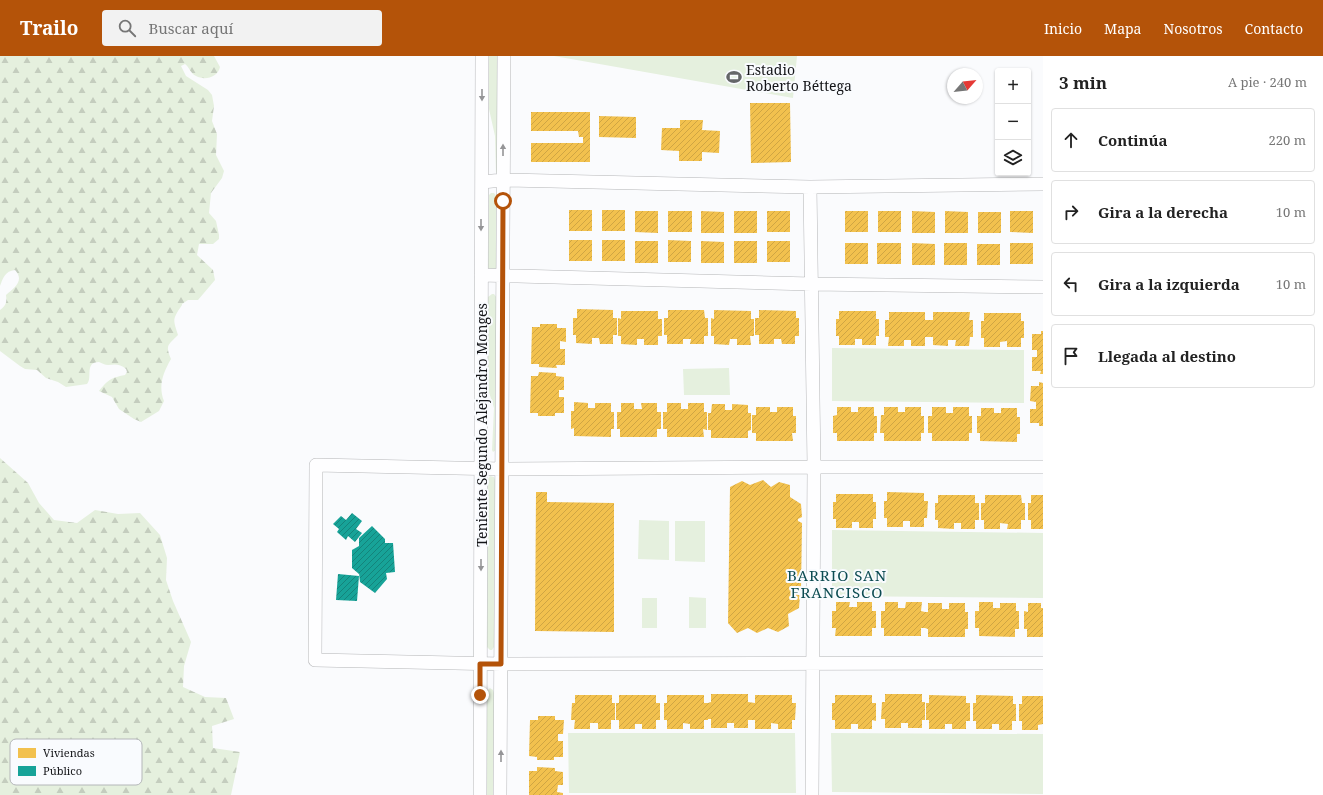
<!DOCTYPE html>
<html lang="es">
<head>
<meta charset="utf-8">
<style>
  :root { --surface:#fff; --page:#f2f2f2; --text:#222; --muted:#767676; --line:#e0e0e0; --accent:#b45309 }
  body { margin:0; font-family:"Noto Serif",serif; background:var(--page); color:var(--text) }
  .controls { position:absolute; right:12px; top:12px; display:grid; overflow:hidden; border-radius:4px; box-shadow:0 1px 3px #0004 }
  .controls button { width:36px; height:36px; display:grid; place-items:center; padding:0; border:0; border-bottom:1px solid var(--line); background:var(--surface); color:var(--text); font:20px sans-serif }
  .compass { position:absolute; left:947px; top:12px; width:36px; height:36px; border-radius:50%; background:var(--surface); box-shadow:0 1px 3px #0004; rotate:62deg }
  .stop { position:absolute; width:12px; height:12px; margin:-9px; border:3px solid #b45309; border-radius:50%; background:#fff }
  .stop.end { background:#b45309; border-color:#fff; box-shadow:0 1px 4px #0008 }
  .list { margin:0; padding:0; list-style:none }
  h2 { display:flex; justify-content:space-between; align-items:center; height:52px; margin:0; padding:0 16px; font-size:17px }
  h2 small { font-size:13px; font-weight:400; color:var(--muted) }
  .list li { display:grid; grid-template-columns:26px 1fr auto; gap:12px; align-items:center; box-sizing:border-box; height:64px; margin:0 8px 8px; padding:0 8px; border:1px solid var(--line); border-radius:4px }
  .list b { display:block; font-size:15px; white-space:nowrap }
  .list em { font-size:13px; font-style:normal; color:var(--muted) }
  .icon { flex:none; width:22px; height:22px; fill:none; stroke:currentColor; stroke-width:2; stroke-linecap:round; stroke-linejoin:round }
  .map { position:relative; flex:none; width:1043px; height:739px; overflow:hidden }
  header { display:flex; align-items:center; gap:24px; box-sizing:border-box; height:56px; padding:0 20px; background:var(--accent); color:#fff }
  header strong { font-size:19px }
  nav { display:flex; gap:22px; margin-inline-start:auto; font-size:14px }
  .search { width:280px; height:36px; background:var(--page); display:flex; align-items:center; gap:10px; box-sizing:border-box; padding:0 14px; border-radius:4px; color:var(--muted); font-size:15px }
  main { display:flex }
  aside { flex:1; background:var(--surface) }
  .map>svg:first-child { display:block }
</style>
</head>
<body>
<header>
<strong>Trailo</strong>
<div class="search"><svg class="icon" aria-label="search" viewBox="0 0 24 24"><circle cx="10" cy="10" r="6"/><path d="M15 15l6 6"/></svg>Buscar aquí</div>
<nav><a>Inicio</a><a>Mapa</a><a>Nosotros</a><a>Contacto</a></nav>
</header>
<main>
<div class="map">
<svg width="1043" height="739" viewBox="0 0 1043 739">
  <defs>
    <pattern id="forest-firs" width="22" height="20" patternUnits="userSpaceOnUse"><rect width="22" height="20" fill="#e5f0de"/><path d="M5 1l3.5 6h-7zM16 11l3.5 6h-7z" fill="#c4cdbe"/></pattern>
    <pattern id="homes-hatch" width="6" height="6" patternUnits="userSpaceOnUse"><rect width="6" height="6" fill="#f2c14e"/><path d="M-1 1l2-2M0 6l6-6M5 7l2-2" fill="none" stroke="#cfa543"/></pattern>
    <pattern id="public-hatch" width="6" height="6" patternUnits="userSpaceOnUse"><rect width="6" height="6" fill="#17a398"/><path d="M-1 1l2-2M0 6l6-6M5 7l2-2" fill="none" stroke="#14847b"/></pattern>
  </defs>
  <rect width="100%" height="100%" fill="#fafbfd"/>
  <path fill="#e5f0de" d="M489 0H497V116L496 117 495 80 489 53Z
    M554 0H797L793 42Z
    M491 137H494L497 141 496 212 495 213H490L488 212 489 139Z
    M492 238H494L497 242 496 394 493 396 492 394 494 352 488 333V241Z
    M832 292 1024 294V347L832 345Z
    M729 312 730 339H684L683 313Z
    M490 420 494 421 495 424 494 591 492 594H490L487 591 488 423Z
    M639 464 669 465V504L638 503Z
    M675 465H705V506L675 505Z
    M832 474 1043 477V542L832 540Z
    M689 541 706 542V572H689Z
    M642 542H657V572H642Z
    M490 632 493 634 494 637V739H487L486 636Z
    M568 677H795L796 737H569Z
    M831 677 1043 678V738L832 736Z"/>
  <path fill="url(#forest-firs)" d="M0 0H214L220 11C218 21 205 25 196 20 191 18 189 11 185 8L181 10 186 20 208 34 212 39 214 50 212 65 217 78 216 99 224 115 222 122 211 137 209 157 216 165 219 179V183L213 188H199L197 199 213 214 215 224 198 244H188L182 248V249C172 264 173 263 178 279 168 289 165 289 171 303 163 317 158 330 164 345L159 355 141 366 134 363 119 353 112 341 99 335C108 324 110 322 125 319L127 316 126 313C120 308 116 308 108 309 105 309 102 307 99 306 84 306 93 322 87 328L66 331 58 326 46 322 37 314 25 313 20 310 0 295V254C6 249 7 247 6 239 14 232 25 225 15 214 5 215 3 222 0 230Z
    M0 402 28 427 39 447 54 464 77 467 95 454 118 458 140 457 160 479 167 502 166 524 173 545 191 586 184 610 183 631 205 641 226 642 234 663 212 670 213 692 240 696 231 739H0Z"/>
  <path fill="url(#homes-hatch)" d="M750 47H790L791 106 751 107Z
    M531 56H590V106H531V87H583V81H579L578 75H531Z
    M599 60 636 61V82L599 81Z
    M680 64H703L702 74 720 75 719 97 702 96V105H679V95L661 94 662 72H680Z
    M569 154H592V175H569Z
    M602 154H625V175H602Z
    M635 155H658V177L635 176Z
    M668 155H692V176H668Z
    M701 155 724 156V177H701Z
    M734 155H757V177H734Z
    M767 155H790V176H767Z
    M845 155H868V176H845Z
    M878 155H901V176H878Z
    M912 155 935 156V177H912Z
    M945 155 968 156V177H945Z
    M1010 155H1033V177L1010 176Z
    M978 156H1001V177H978Z
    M569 184H592V205H569Z
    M602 184H625V205H602Z
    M668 184 691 185V206H668Z
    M635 185H658V207H635Z
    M701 185 724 186V207H701Z
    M734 185H757V207H734Z
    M767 185H790V206H767Z
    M845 187H868V208H845Z
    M877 187H901V208H877Z
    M912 187 935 188V209H912Z
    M944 187H967V209H944Z
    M1010 187H1033V208H1010Z
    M977 188H1000V209H977Z
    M577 253 613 254V262H617V279H613V288H600L599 282H592V288L576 287V279H573V262H577Z
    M668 254H704L705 262H708V280H704V288H690L691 283H683V288H667V279H664V262H668Z
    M714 254 751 255V263H754V280H750L751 289H737V283H730L729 289 714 288V280H711V262L714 263Z
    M759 254 796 255V262H799V280H795V288H782L781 283H774V288H759V279H755V262H759Z
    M621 255H658V263H662V280H658V289H644V283H637V289L621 288V280H618V262L621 263Z
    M839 255H876V263H879V280H876V289H862V283H855V289H839V280H836V263H839Z
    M889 256H925V264H929V269V264H933V256H970L969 264H973V281H970L969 290H955L956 284H948V290L933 289V281H925V290H911V284H904V290H888L889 281H885V264H889Z
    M984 257H1021V265H1024V282H1021V291H1007V285L1000 286V291H984V282H981V265H984Z
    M540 268H557V272H566V286L560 285V293H565V309H556L557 312 539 311V308H531L532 271H540Z
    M1041 275H1043V318H1040L1041 315H1032V301H1037V294H1032V278H1041Z
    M539 316 556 317V320L564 321V334H559V341H564V357H555V360H538V357H530L531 320H538Z
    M1039 326 1043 327V370H1039V367H1030V353H1036V346L1030 345 1031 330H1039Z
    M574 346 588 347V352H595V347H611V356H614V373H611V381L574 380V372L571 373V355H574Z
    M621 347H634V353H642L641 347H657V356H661V373H657V381H620V373H617V356H621Z
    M667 347H681V353H688V347H704V356H707V374L703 373 704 381H667V373H663V356H667Z
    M712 348H725V354H732V348L748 349V357H751V374L748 375V382H711V374H708V357H711Z
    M756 351H770V356H777V351H793V360H796V377H792L793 385H756V377H752V359H756Z
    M837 351H851V356H858V351H874V360H877V377H874V385H837V377H833V360L837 359Z
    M884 351H898V356H905V351H921V360H924V377H921V385H884V377H880L881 359H884Z
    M932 351H946V357H953V351H969V360H972V377H969V385H932V377H928V360H932Z
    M981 352H994V357H1001V352H1017V361H1020V378H1017V386L980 385V377H977V360H981Z
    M763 424 771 431 779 426 790 429V441L801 448 802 461 798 463V465L802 467 801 534 797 536V538L800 540 799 552 788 558 789 570 778 576 768 572 757 577 748 572 737 577 728 567 730 431 742 425 750 429Z
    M536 436H547V446L614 447V576L535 575Z
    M887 436 924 437V445H928L927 462H924V471H910V465H903V471H887V462H884V445H887Z
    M836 438H873V446H876V463H873V472H859V466H852V472H836V463H833V446H836Z
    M938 439H975V447H979V464H975V473H961V467H954V473L938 472V464H935V447H938Z
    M985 439H1021L1022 447H1025V464H1021V473H1007L1008 468 1000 467V473H984V464H981V447H985Z
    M1031 439H1043V473H1031V464H1028V447H1031Z
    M836 546H850L849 551H857V546H872V555H876V572H872V580H835L836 572H832V555H836Z
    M885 546H898V552H905L906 546H922L921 555 925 556H928V547H942V553H949V547H965V556H968V573H965V581H928V573L925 572H921V580H884V572H881V555H885Z
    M979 546H993V552H1000V547H1016V555H1019V573H1015V581L979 580V572H975V555H979Z
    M1028 547H1041V552H1043V581H1027V573H1024V555L1028 556Z
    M711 638H748V646L755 647V639H792V647H796L795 664H792V673H778V668L771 667V673H755V664H748V672H734V667H727V672H711V663H708V664H704V673H690V668L683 667V673H667V664H664V647H667V639H704V647H708L711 646Z
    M885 638H922V646H925V664H922V672H908V667H901V672H885V663H881L882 646H885Z
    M575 639H612V647H615V664H611V673H598V667H590V673H574L575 664H571L572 647H575Z
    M619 639H656V647H660V664H656V673H642V668H635V673H619V664H616V647H619Z
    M835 639H872V647H876V665L872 664V673H858V668H851V673H835V664H832V647H835Z
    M929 639 966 640V647H970V665H966V673H952V668H945V673H929V664H926V647H929Z
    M976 639 1013 640V648H1016V665H1012V674H999V668H992V673H976V665H973V647H976Z
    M1022 640H1043V668L1038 669V674H1022V665H1019V648H1022Z
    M538 660H555V664H564L563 678H558V685H563V701H554V704H537V701L529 700 530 664H538Z
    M537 711 555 712V715L563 716V729H558L557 736 563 737V739H529V715H537Z"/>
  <path fill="url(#public-hatch)" d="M352 457 362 465 356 473 362 477 355 486 348 480 346 484 337 476 339 473 333 468 341 460 346 464Z
    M372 470 385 483V487H393L395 516 386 517 387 523 375 537 360 526 359 517V518L352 512V494L359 490V482Z
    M338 518 359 520 357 545 336 544Z"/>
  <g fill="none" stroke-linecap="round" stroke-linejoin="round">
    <g stroke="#b5b6b8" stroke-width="14">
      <path id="street" d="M482 126 503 124 810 131 1043 128
        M810 131 814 411 812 739
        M481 219 812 228 1043 231
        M1043 411H814L502 413 316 409 315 604 501 608 1043 607
        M480 739 482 0
        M500 739 504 0"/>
    </g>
    <use href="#street" stroke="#fefeff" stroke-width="13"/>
  </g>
  <defs><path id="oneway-solid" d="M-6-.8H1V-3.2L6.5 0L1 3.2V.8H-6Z"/></defs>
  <g fill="#959597">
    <use href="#oneway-solid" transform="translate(482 39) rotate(90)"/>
    <use href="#oneway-solid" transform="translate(503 94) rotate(-90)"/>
    <use href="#oneway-solid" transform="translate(481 169) rotate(90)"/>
    <use href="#oneway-solid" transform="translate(481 509) rotate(90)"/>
    <use href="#oneway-solid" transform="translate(501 700) rotate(-90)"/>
  </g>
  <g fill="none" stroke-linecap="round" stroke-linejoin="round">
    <path stroke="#b45309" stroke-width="5" d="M480 639V608H501L503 145"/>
  </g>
  <defs>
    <g id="stadium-bare" transform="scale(1.2)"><path d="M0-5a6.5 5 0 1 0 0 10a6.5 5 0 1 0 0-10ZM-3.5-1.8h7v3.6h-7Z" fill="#646668" stroke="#f9fbfe" stroke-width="2.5" paint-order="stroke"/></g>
  </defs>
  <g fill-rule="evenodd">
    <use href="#stadium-bare" x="734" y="21"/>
  </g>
  <g text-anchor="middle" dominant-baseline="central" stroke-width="4" stroke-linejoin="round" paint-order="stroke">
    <g font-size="14" fill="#141518" stroke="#f9fbfe" text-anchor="start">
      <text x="746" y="13">Estadio<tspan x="746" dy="16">Roberto Béttega</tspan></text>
    </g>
    <g font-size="14" fill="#141518" stroke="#f9fbfe">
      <text transform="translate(481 369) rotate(-90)">Teniente Segundo Alejandro Monges</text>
    </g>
    <g font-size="15" letter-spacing="1" fill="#0d4c52" stroke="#f9fbfe">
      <text x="837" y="519">BARRIO SAN<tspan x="837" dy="17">FRANCISCO</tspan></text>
    </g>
  </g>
  <rect x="10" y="683" width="132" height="46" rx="6" fill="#f9fbfe" stroke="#b4b6b9" stroke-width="1"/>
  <rect x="18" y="692" width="18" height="10" fill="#f2c14e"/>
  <rect x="18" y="710" width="18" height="10" fill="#17a398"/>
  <g font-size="11" fill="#141518">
    <text x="43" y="701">Viviendas</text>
    <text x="43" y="719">Público</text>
  </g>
</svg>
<div class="controls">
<button>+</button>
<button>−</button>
<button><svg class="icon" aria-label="layers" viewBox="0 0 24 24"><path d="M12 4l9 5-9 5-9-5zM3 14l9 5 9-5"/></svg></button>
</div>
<svg class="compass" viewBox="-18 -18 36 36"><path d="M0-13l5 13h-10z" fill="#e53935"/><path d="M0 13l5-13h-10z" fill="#767676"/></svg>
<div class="stop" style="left:503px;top:145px"></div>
<div class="stop end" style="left:480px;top:639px"></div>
</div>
<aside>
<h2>3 min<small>A pie · 240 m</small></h2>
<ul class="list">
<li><svg class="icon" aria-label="ahead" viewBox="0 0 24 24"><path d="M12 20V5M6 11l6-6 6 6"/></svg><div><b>Continúa</b></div><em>220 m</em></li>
<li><svg class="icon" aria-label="right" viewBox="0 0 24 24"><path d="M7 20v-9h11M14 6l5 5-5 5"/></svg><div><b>Gira a la derecha</b></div><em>10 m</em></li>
<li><svg class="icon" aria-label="left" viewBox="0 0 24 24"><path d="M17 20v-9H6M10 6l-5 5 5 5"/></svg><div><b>Gira a la izquierda</b></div><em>10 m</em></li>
<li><svg class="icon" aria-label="arrive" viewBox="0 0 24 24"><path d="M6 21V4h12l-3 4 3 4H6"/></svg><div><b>Llegada al destino</b></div></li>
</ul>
</aside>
</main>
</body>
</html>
